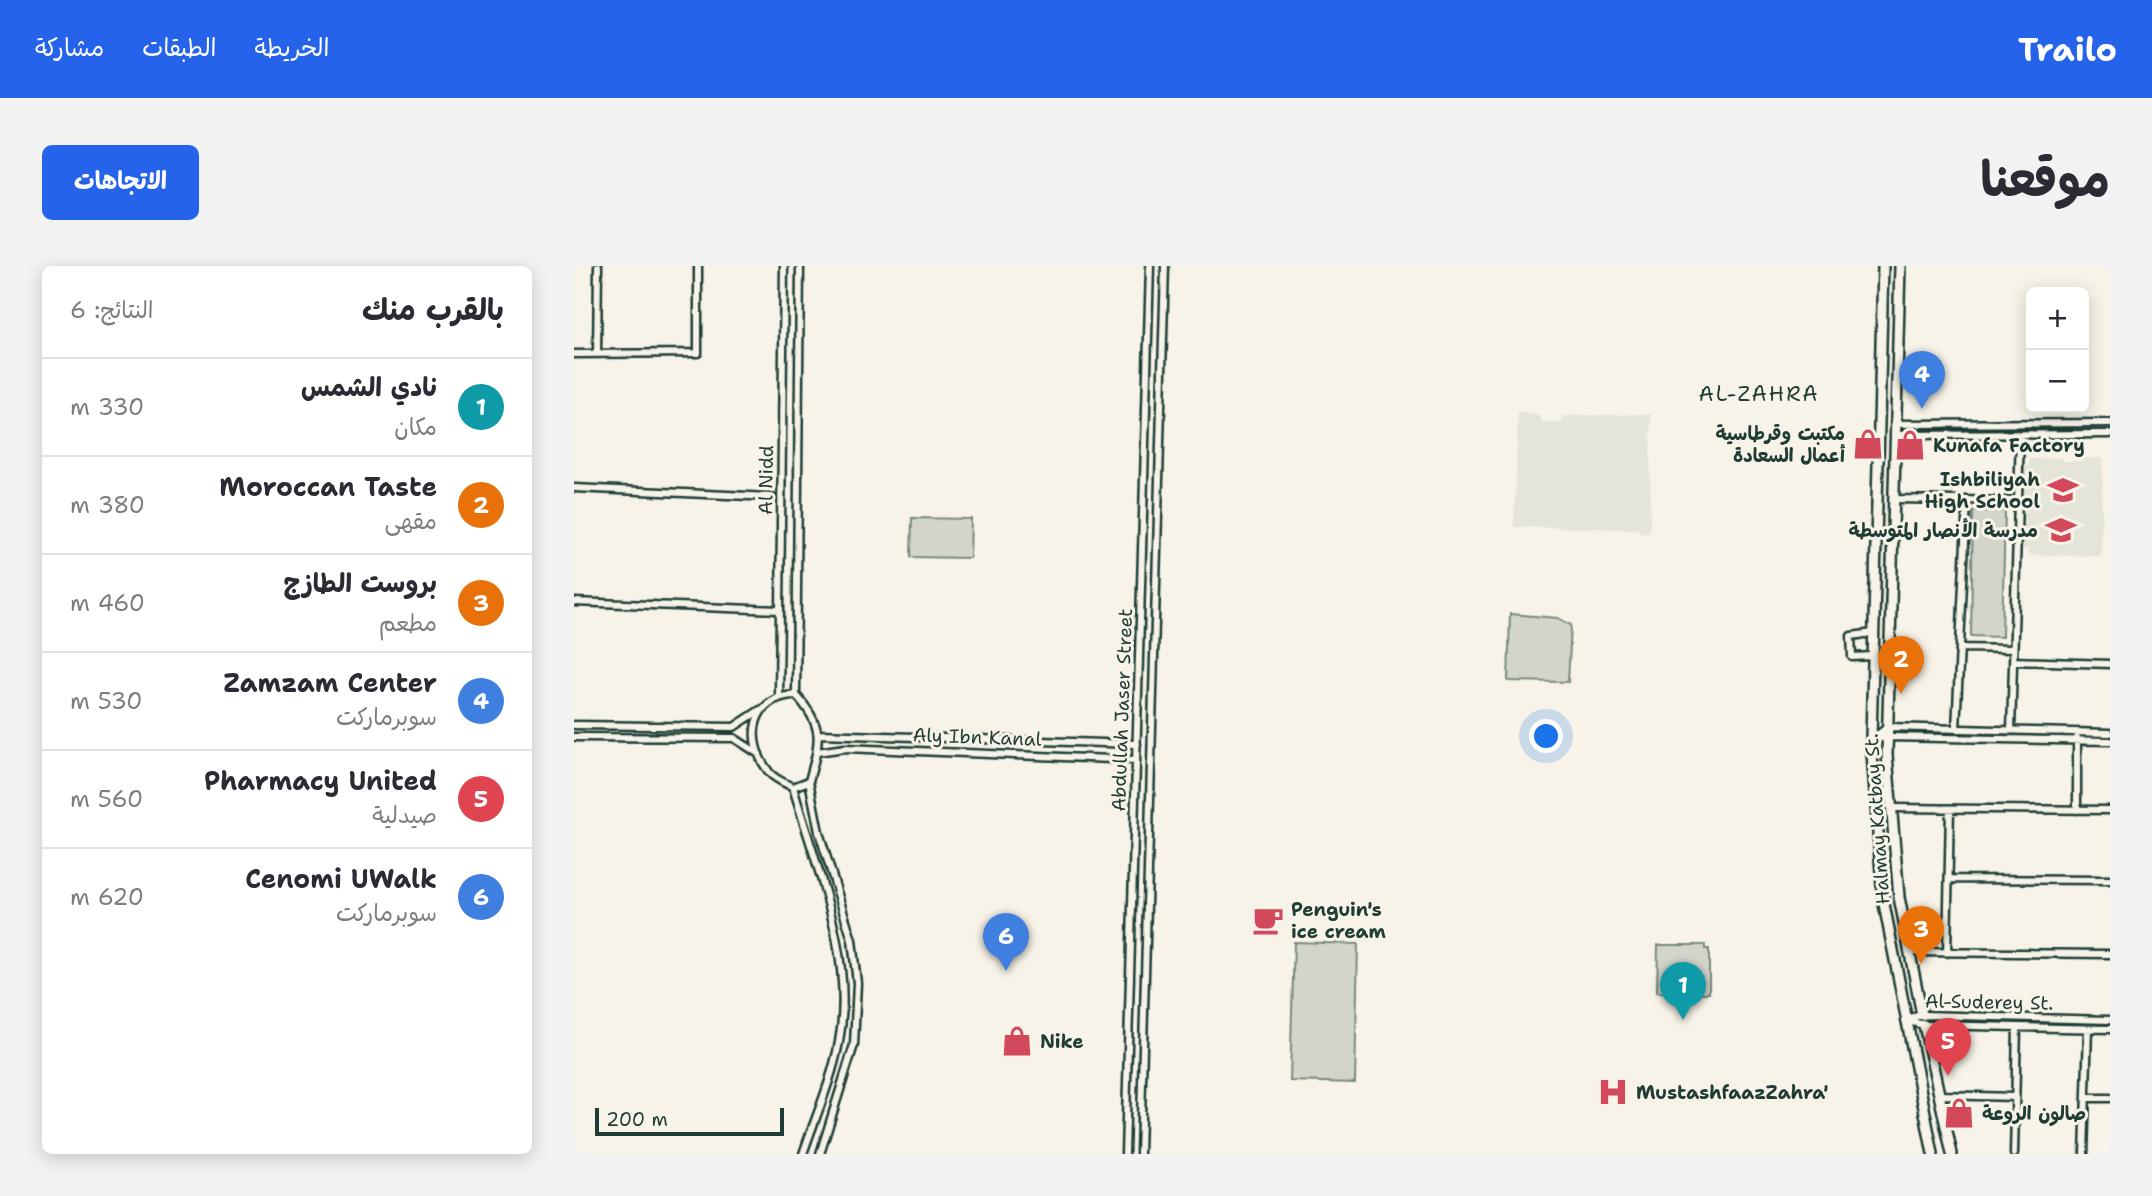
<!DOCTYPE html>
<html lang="ar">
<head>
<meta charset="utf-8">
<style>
  :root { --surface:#fff; --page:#f2f2f3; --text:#2b2b33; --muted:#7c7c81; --line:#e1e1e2; --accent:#2563eb }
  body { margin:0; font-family:"Shantell Sans","Playpen Sans Arabic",sans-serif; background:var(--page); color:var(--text); direction:rtl }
  .controls { position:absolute; right:21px; top:21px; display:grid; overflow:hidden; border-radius:10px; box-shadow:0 4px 18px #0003 }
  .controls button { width:63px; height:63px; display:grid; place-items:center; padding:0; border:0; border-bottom:2px solid var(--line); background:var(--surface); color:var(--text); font:35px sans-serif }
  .scale { position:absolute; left:21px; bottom:18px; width:189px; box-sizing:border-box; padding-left:7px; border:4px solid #1f3d34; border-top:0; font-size:19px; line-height:24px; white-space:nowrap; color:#1f3d34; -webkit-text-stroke:5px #f7f3e8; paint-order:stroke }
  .you { position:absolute; left:973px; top:471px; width:24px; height:24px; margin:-18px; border:5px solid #fff; border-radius:50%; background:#1a73e8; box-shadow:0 0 0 10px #1a73e833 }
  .badge { display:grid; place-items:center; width:46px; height:46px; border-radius:50%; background:var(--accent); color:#fff; font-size:23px; font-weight:700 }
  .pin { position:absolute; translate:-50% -58px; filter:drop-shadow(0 2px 4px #0008) }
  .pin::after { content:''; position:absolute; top:37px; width:24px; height:21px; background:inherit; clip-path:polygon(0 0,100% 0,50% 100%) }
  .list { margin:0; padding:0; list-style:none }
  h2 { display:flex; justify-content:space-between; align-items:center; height:91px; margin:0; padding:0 28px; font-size:30px }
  h2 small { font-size:23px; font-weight:400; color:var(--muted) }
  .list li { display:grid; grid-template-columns:46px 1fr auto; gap:21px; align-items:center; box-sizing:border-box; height:98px; padding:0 28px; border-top:2px solid var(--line) }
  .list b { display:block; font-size:26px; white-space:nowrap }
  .list p { margin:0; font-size:23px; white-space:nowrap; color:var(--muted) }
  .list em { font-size:23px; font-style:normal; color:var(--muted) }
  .map { position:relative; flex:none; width:1536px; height:888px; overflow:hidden; direction:ltr; border-radius:10px }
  header { display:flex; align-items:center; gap:42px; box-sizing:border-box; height:98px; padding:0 35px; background:var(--accent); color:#fff }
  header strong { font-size:33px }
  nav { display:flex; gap:38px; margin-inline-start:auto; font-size:24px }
  .intro { display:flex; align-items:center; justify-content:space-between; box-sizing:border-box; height:168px; padding:0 42px }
  h1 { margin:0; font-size:49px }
  .button { padding:18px 32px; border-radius:10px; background:var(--accent); color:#fff; font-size:24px; font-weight:700 }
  main { display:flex; gap:42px; padding:0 42px }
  aside { flex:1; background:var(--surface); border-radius:10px; box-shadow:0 4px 18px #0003 }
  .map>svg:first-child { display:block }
</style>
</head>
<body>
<header>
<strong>Trailo</strong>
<nav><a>الخريطة</a><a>الطبقات</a><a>مشاركة</a></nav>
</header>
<div class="intro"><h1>موقعنا</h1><a class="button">الاتجاهات</a></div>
<main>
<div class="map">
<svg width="1536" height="888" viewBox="0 0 1536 888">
  <rect width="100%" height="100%" fill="#f7f3e8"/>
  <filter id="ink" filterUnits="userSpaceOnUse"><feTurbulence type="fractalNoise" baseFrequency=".0143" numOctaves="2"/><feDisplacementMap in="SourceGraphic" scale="14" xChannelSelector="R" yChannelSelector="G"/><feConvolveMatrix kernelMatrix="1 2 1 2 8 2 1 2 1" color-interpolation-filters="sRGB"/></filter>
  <g filter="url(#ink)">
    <path fill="#e5e4d9" d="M944 146 966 150 967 156 988 157V150L1077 148 1076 266 1069 268 1062 263 940 261Z
      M1488 192V195H1508L1509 192H1529L1527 290 1454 289V283H1449L1450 200H1455V193Z"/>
    <path fill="#d3d5ca" stroke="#79897f" stroke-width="2" d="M1399 245H1431L1428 371 1397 370Z
      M338 252 397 253 396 292 337 291Z
      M936 348 984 352 997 359 994 416 934 415Z
      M720 676 784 678 781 817 716 815Z
      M1084 679H1131V683H1135V727L1083 726Z"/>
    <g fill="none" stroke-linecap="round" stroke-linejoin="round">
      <g stroke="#1f3d34" stroke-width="11">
        <path id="street" d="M0 88 124 87V0
          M23 88 24 0
          M1321 158 1536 157
          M1321 169 1536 168
          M0 222 197 231
          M1319 233 1444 235
          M0 336 206 344
          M1387 382 1439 383
          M1299 390 1278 391 1277 370 1300 367
          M1439 395 1536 398
          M205 429 210 0
          M222 429C177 430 170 475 195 506 200 513 211 517 219 521L235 515C246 475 251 461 222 429L226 0
          M0 459 160 461 186 444
          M1382 463 1393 234
          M1437 465 1446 169
          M245 468 563 478
          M0 471 160 472 185 488
          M1297 474 1314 461 1536 467
          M1299 474 1313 471 1536 475
          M243 486 271 482 562 494
          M235 515 245 566 278 674 283 717 280 779 246 888
          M219 521C242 602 281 690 265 776 258 814 241 852 229 888
          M1317 542 1536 544
          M1503 544V472
          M1375 613 1536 614
          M1336 686 1536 688
          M1373 687 1376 543
          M1332 753 1348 749 1536 754
          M1331 754 1350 759 1536 763
          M1365 829 1441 831
          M1512 832H1536
          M551 888 576 0
          M566 888 591 0
          M1440 888 1443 761
          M1510 888 1514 763"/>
      </g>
      <g stroke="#1f3d34" stroke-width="14">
        <path id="secondary" d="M1309 0 1297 474 1309 633 1359 888
          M1326 0 1313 489 1325 631 1348 749
          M1350 759 1378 888"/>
      </g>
      <use href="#street" stroke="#f7f3e8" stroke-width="6"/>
      <use href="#secondary" stroke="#f7f3e8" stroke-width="9"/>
    </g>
  </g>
  <defs>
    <g id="shop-bare" transform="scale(2.415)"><path d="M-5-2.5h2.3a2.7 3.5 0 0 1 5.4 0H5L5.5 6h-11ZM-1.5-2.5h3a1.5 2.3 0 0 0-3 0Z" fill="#d1495b" stroke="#f7f3e8" stroke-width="2.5" paint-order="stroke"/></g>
    <g id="school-bare" transform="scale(2.415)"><path d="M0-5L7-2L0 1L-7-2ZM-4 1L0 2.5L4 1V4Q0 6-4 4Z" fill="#d1495b" stroke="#f7f3e8" stroke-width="2.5" paint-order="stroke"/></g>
    <g id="cafe-bare" transform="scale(2.415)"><path d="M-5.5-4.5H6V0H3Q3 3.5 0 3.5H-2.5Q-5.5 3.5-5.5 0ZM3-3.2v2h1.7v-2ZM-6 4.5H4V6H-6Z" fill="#d1495b" stroke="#f7f3e8" stroke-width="2.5" paint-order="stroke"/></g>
    <g id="hospital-bare" transform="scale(2.415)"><path d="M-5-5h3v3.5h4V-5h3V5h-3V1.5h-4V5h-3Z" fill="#d1495b" stroke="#f7f3e8" stroke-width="2.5" paint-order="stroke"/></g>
  </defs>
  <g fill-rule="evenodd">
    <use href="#shop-bare" x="1294" y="178"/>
    <use href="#shop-bare" x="1336" y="179"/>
    <use href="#school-bare" x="1489" y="224"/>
    <use href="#school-bare" x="1487" y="264"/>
    <use href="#cafe-bare" x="694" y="654"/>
    <use href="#shop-bare" x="443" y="775"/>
    <use href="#hospital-bare" x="1039" y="826"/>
    <use href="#shop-bare" x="1385" y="847"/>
  </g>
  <g text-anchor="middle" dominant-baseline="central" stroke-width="6" stroke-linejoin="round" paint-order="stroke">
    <g font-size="19" font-weight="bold" fill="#1f3d34" stroke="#f7f3e8" text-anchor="start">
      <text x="1271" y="167" text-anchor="end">مكتبت وقرطاسية<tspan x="1271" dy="22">أعمال السعادة</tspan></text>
      <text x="1359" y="179">Kunafa Factory</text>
      <text x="1466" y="213" text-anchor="end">Ishbiliyah<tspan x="1466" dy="22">High School</tspan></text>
      <text x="1464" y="264" text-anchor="end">مدرسة الأنصار المتوسطة</text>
      <text x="717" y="643">Penguin's<tspan x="717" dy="22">ice cream</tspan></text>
      <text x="466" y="775">Nike</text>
      <text x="1062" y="826">MustashfaazZahra'</text>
      <text x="1408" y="847">صالون الروعة</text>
    </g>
    <g font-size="19" fill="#1f3d34" stroke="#f7f3e8">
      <text transform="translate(192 214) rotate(-89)">Al Nidd</text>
      <text transform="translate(548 444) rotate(-88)">Abdullah Jaser Street</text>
      <text transform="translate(403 471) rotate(2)">Aly Ibn Kanal</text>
      <text transform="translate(1303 553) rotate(-94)">Halmay Katbay St.</text>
      <text transform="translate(1415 736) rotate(1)">Al-Suderey St.</text>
    </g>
    <g font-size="21" letter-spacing="2" fill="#1f3d34" stroke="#f7f3e8">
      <text x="1185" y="128">AL-ZAHRA</text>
    </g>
  </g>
</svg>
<div class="controls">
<button>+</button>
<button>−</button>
</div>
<div class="scale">200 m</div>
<div class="you"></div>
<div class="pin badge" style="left:1109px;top:754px;background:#0f9aa8">1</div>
<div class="pin badge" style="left:1327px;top:428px;background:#e8710a">2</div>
<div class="pin badge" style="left:1347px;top:698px;background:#e8710a">3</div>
<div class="pin badge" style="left:1348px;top:143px;background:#3f7fe0">4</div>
<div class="pin badge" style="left:1374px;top:810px;background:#e0444e">5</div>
<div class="pin badge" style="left:432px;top:705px;background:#3f7fe0">6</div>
</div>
<aside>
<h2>بالقرب منك<small>النتائج: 6</small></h2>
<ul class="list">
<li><span class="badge" style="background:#0f9aa8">1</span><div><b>نادي الشمس</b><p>مكان</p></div><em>330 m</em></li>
<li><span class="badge" style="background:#e8710a">2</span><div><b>Moroccan Taste</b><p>مقهى</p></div><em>380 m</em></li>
<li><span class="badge" style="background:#e8710a">3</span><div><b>بروست الطازج</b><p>مطعم</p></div><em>460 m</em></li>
<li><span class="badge" style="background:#3f7fe0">4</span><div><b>Zamzam Center</b><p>سوبرماركت</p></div><em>530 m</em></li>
<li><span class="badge" style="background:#e0444e">5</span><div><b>Pharmacy United</b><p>صيدلية</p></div><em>560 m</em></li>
<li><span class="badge" style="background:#3f7fe0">6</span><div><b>Cenomi UWalk</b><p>سوبرماركت</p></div><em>620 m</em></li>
</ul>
</aside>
</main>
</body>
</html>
